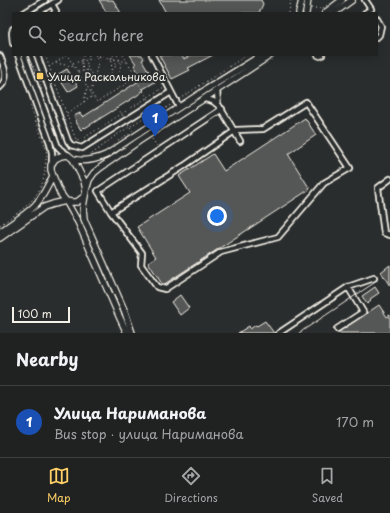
<!DOCTYPE html>
<html lang="en">
<head>
<meta charset="utf-8">
<style>
  :root { --surface:#202222; --page:#282a2a; --text:#f1f3f6; --muted:#a2a4a5; --line:#3d3f40; --accent:#ffd166 }
  body { margin:0; font-family:"Playpen Sans",sans-serif; background:var(--page); color:var(--text) }
  .scale { position:absolute; left:12px; bottom:10px; width:58px; box-sizing:border-box; padding-left:4px; border:2px solid #f4f1e8; border-top:0; font-size:11px; line-height:14px; white-space:nowrap; color:#f4f1e8; -webkit-text-stroke:3px #2a2d2e; paint-order:stroke }
  .you { position:absolute; left:217px; top:216px; width:14px; height:14px; margin:-10px; border:3px solid #fff; border-radius:50%; background:#1a73e8; box-shadow:0 0 0 6px #1a73e833 }
  .badge { display:grid; place-items:center; width:26px; height:26px; border-radius:50%; background:var(--accent); color:#fff; font-size:13px; font-weight:700 }
  .pin { position:absolute; translate:-50% -33px; filter:drop-shadow(0 1px 2px #0008) }
  .pin::after { content:''; position:absolute; top:21px; width:14px; height:12px; background:inherit; clip-path:polygon(0 0,100% 0,50% 100%) }
  .list { margin:0; padding:0; list-style:none }
  h2 { display:flex; justify-content:space-between; align-items:center; height:52px; margin:0; padding:0 16px; font-size:17px }
  h2 small { font-size:13px; font-weight:400; color:var(--muted) }
  .list li { display:grid; grid-template-columns:26px 1fr auto; gap:12px; align-items:center; box-sizing:border-box; height:72px; padding:0 16px; border-top:1px solid var(--line) }
  .list b { display:block; font-size:15px; white-space:nowrap }
  .list p { margin:0; font-size:13px; white-space:nowrap; color:var(--muted) }
  .list em { font-size:13px; font-style:normal; color:var(--muted) }
  .icon { flex:none; width:22px; height:22px; fill:none; stroke:currentColor; stroke-width:2; stroke-linecap:round; stroke-linejoin:round }
  .map { position:relative; flex:none; width:390px; height:333px; overflow:hidden }
  .search { position:absolute; background:var(--surface); box-shadow:0 2px 10px #0003; left:12px; right:12px; top:12px; height:44px; display:flex; align-items:center; gap:10px; box-sizing:border-box; padding:0 14px; border-radius:0px; color:var(--muted); font-size:15px }
  .sheet { height:124px; background:var(--surface) }
  nav { display:flex; justify-content:space-around; align-items:center; box-sizing:border-box; height:56px; border-top:1px solid var(--line); background:var(--surface); font-size:11px; color:var(--muted) }
  nav a { display:grid; justify-items:center; gap:2px }
  nav .on { color:var(--accent) }
  .map>svg:first-child { display:block }
</style>
</head>
<body>
<div class="map">
<svg width="390" height="333" viewBox="0 0 390 333">
  <rect width="100%" height="100%" fill="#2a2d2e"/>
  <filter id="ink" filterUnits="userSpaceOnUse"><feTurbulence type="fractalNoise" baseFrequency=".025" numOctaves="2"/><feDisplacementMap in="SourceGraphic" scale="8" xChannelSelector="R" yChannelSelector="G"/><feConvolveMatrix kernelMatrix="1 2 1 2 8 2 1 2 1" color-interpolation-filters="sRGB"/></filter>
  <g filter="url(#ink)">
    <path fill="#555756" stroke="#f4f1e8" d="M99 0H113L121 13H107Z
      M159 0H261L263 4 259 13H166Z
      M130 55H142L144 59 142 60 155 82 143 89 144 90 141 92V93L85 128 84 127 81 130 75 120H76L74 116 80 113 82 116 83 115V117L142 79 134 65 136 64Z
      M159 55H181L184 59 192 55H213L188 68 190 70 172 79Z
      M67 69 78 86 68 92 57 75Z
      M305 118 316 135 288 154 310 189 163 285 162 284 148 262 156 257 137 227 190 193 179 176 213 154 224 171Z
      M390 265V286L381 272Z
      M375 287 379 293 370 299 371 301 367 304 362 296Z
      M180 295 189 308 180 315 171 302Z
      M379 305 387 317 390 315V333H337Z
      M265 321 274 333H238L249 326 250 329 256 325 257 326Z"/>
    <g fill="none" stroke-linecap="round" stroke-linejoin="round">
      <g stroke="#f4f1e8" stroke-width="8">
        <path id="minor" d="M52 4 56 11 54 13
          M24 13 45 0
          M37 13 58 0
          M365 13 371 9 365 0
          M377 19 381 26 379 35 377 37
          M13 29 12 33 13 43
          M18 55 50 143 52 153V163
          M24 55 58 147 61 150 68 155
          M37 55 68 141 71 145 82 148 171 92
          M152 55 179 107
          M318 55 320 56 322 55
          M0 56C4 67 10 78 0 87
          M217 90 218 104 240 141
          M205 99 213 101 219 106
          M390 179 378 188 384 233 390 235
          M111 212 184 166 236 130 263 129 306 102 350 168 324 183 278 237 221 252 165 289 157 287 141 265 142 253 111 212 98 191 222 109
          M337 329 363 312 348 287
          M279 333 348 287 374 278"/>
      </g>
      <g stroke="#f4f1e8" stroke-width="8">
        <path id="major" d="M299 13 302 0
          M306 13 308 0
          M325 13 342 0
          M334 13 352 0
          M73 159C84 162 95 160 106 155L207 89 262 55
          M86 190 89 180 94 173 100 168 139 141 271 55
          M0 232C11 224 29 213 37 203 44 195 48 185 53 176
          M0 238 44 207 53 204 66 201 71 202H77L85 196
          M127 333 119 316 78 222 66 201 60 193 53 176 51 170V165L55 159 61 156 68 155 73 159 84 181 86 190 83 207 84 219 125 312 132 333"/>
      </g>
      <path stroke="#f4f1e8" stroke-width="1" stroke-dasharray="1 3" stroke-linecap="butt" d="M311 8H323L327 5
        M289 13 291 0
        M45 55 76 140 79 141 164 87
        M83 55C76 80 106 93 118 72 122 66 121 61 117 55
        M89 55C76 84 127 83 113 55
        M95 55 127 62
        M123 55 137 77 135 78 149 100
        M31 63C38 72 41 81 42 93
        M56 63 75 67
        M73 63 96 58 99 56
        M49 67 67 55 97 102 135 78
        M78 72 88 70
        M111 78 112 55
        M91 92 100 55
        M179 99 247 55
        M84 102 87 87
        M118 108 124 118
        M67 113 93 96
        M128 124 133 131
        M152 139 157 146
        M118 140 129 134
        M92 154 115 136 148 115 159 113 173 103
        M0 225C19 212 40 200 44 176 45 173 45 170 45 167 46 160 47 155 46 148L32 111 30 103"/>
      <use href="#minor" stroke="#2a2d2e" stroke-width="4.5"/>
      <use href="#major" stroke="#2a2d2e" stroke-width="5.5"/>
      <path stroke="#f4f1e8" stroke-width="1" d="M299 333 374 283"/>
    </g>
  </g>
  <rect fill="#ffd166" stroke="#2a2d2e" stroke-width="1.5" x="36" y="72" width="8" height="8" rx="2"/>
  <g text-anchor="middle" dominant-baseline="central" stroke-width="4" stroke-linejoin="round" paint-order="stroke">
    <g font-size="11" fill="#f4f1e8" stroke="#2a2d2e" text-anchor="start">
      <text x="48" y="76">Улица Раскольникова</text>
    </g>
  </g>
</svg>
<div class="scale">100 m</div>
<div class="you"></div>
<div class="pin badge" style="left:155px;top:137px;background:#1a4fb4">1</div>
<div class="search"><svg class="icon" aria-label="search" viewBox="0 0 24 24"><circle cx="10" cy="10" r="6"/><path d="M15 15l6 6"/></svg>Search here</div>
</div>
<section class="sheet">
<h2>Nearby<small></small></h2>
<ul class="list">
<li><span class="badge" style="background:#1a4fb4">1</span><div><b>Улица Нариманова</b><p>Bus stop · улица Нариманова</p></div><em>170 m</em></li>
</ul>
</section>
<nav>
<a class="on"><svg class="icon" aria-label="map" viewBox="0 0 24 24"><path d="M3 6l6-2 6 2 6-2v14l-6 2-6-2-6 2zM9 4v14M15 6v14"/></svg>Map</a>
<a><svg class="icon" aria-label="directions" viewBox="0 0 24 24"><path d="M12 3l9 9-9 9-9-9zM9 14v-3h6M13 9l2 2-2 2"/></svg>Directions</a>
<a><svg class="icon" aria-label="saved" viewBox="0 0 24 24"><path d="M7 4h10v16l-5-4-5 4z"/></svg>Saved</a>
</nav>
</body>
</html>
